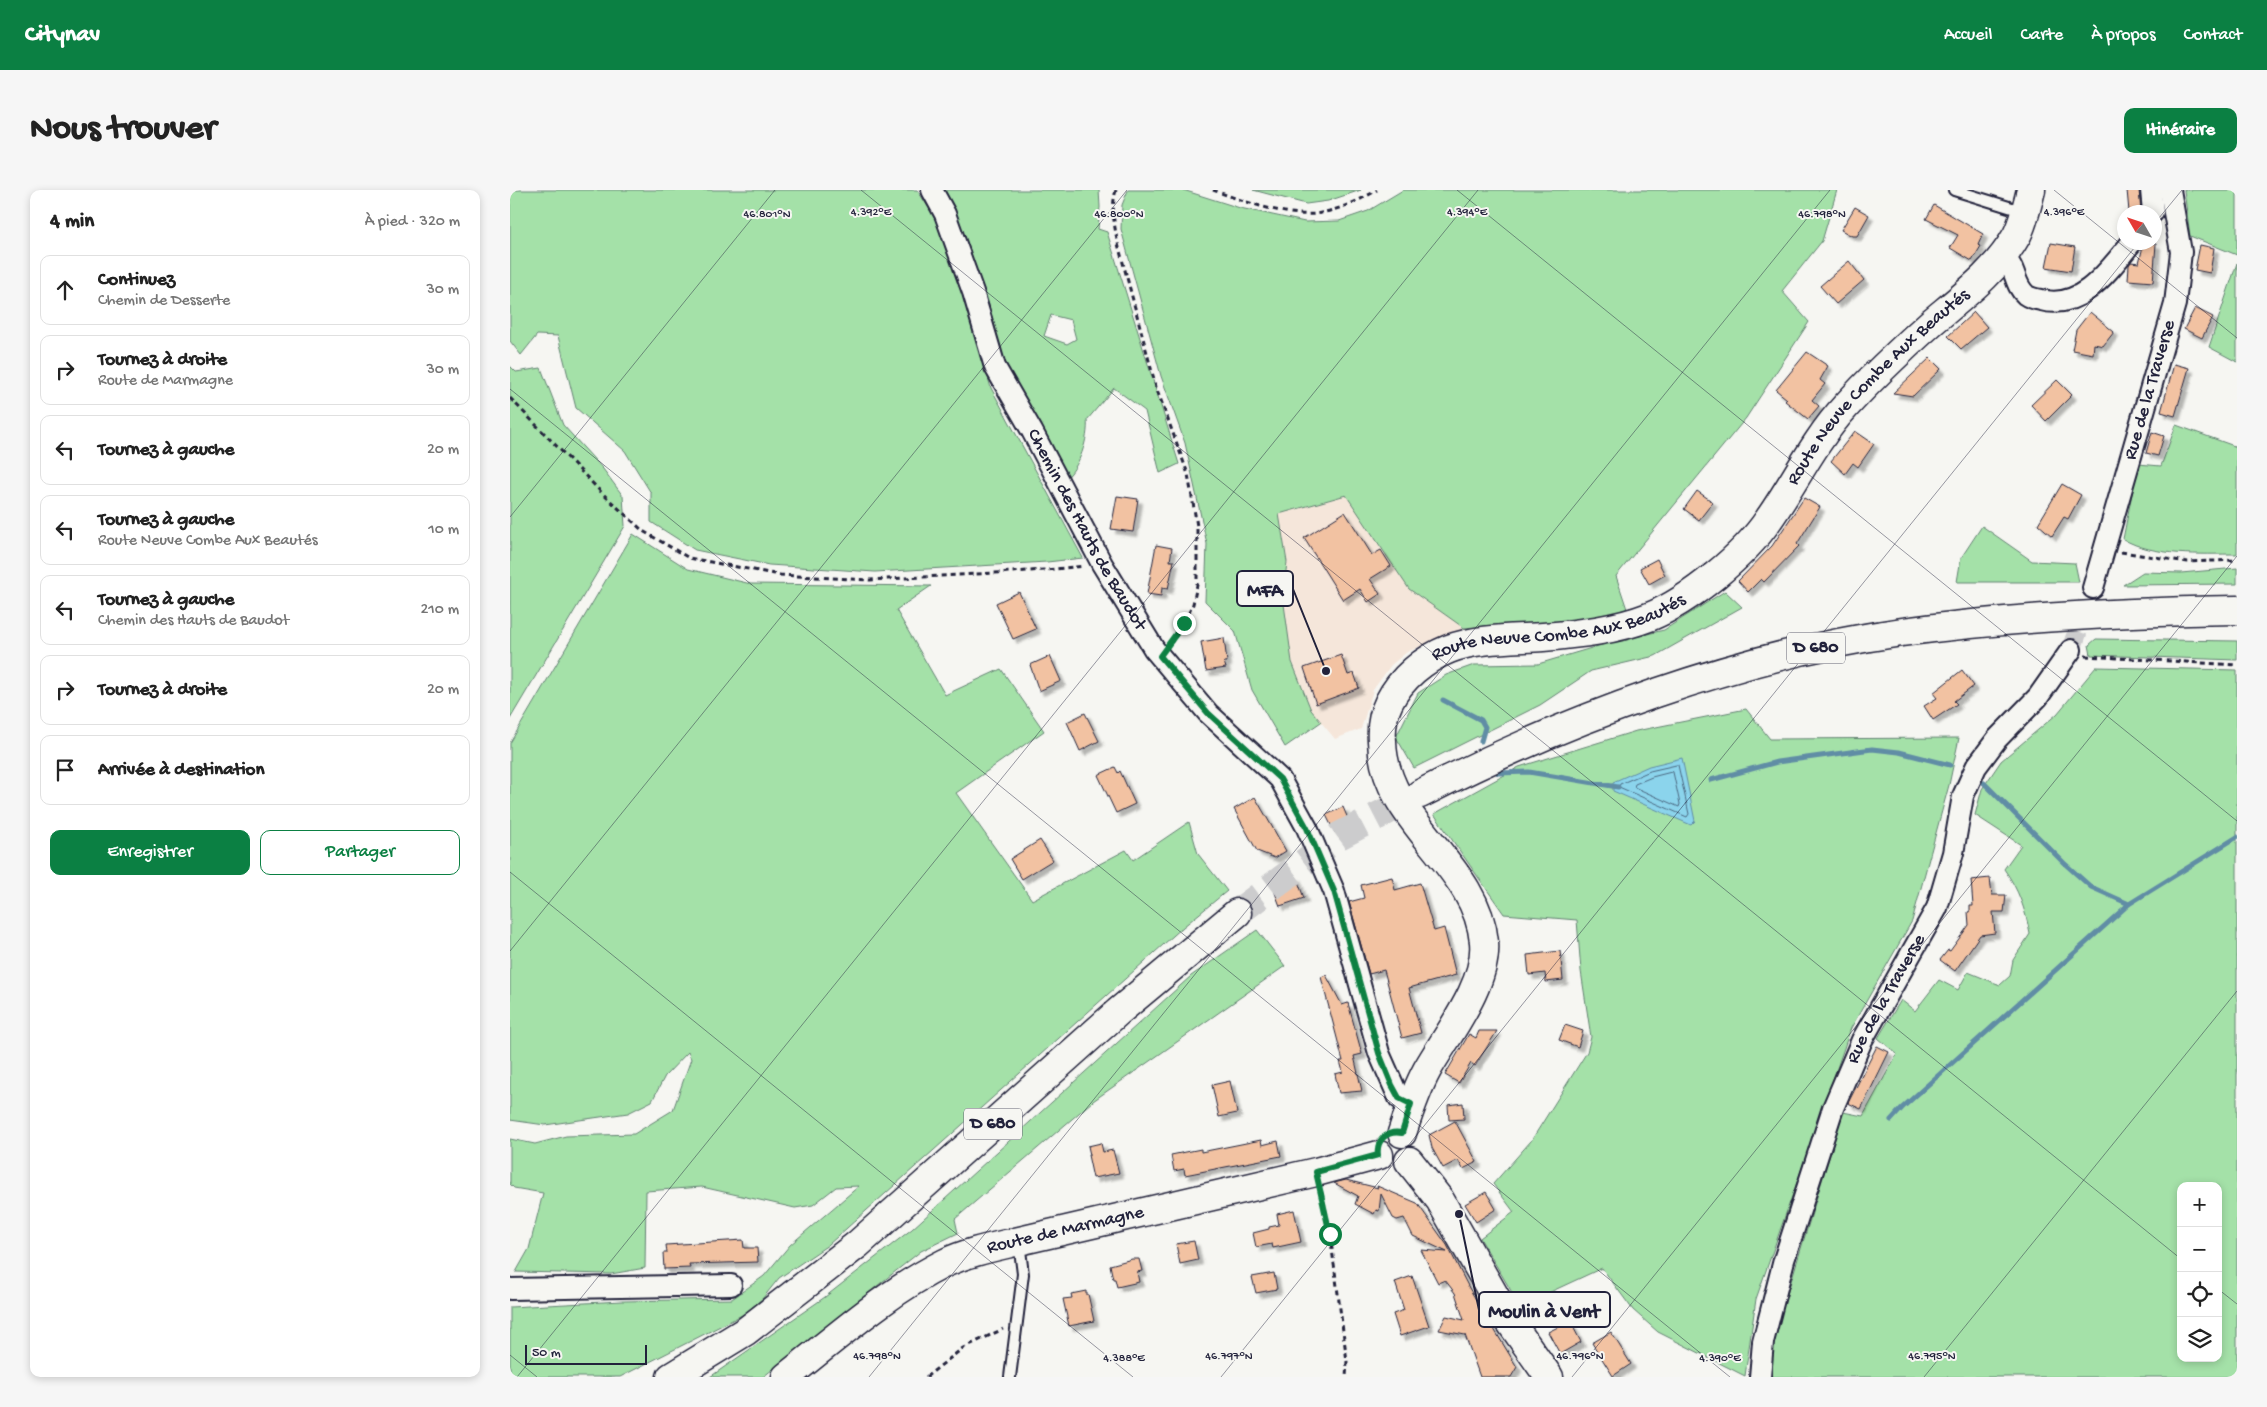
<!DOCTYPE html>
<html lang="fr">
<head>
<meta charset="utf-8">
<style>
  :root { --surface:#fff; --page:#f6f6f6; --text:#222; --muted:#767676; --line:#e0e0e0; --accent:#0b8043 }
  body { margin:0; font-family:"Gochi Hand",sans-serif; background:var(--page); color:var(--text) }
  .controls { position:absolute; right:15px; bottom:15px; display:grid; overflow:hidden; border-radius:10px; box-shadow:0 2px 8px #0003 }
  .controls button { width:45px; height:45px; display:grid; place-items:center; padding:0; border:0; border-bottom:1px solid var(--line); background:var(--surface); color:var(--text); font:25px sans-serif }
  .compass { position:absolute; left:1607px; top:15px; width:45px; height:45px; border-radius:50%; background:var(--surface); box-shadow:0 2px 8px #0003; rotate:309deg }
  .scale { position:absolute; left:15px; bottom:12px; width:122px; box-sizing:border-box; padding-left:5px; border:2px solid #22223b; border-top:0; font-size:14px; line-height:18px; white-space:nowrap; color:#22223b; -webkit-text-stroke:4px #f6f6f2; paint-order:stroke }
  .stop { position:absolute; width:15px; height:15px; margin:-11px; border:4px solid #0b8043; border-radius:50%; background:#fff }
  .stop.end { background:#0b8043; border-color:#fff; box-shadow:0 1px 5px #0008 }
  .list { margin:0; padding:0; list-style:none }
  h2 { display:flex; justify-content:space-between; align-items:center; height:65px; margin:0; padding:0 20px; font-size:21px }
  h2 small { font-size:16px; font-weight:400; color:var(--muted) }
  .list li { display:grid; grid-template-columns:32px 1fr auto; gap:15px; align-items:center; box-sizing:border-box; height:70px; margin:0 10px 10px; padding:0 10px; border:1px solid var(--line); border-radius:10px }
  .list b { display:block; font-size:19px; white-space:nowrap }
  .list p { margin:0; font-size:16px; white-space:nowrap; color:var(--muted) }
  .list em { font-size:16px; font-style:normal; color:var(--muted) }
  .actions { display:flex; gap:10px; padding:15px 20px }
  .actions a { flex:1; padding:11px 0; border:1px solid var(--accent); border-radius:10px; text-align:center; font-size:18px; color:var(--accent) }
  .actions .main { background:var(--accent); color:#fff }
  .icon { flex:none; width:28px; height:28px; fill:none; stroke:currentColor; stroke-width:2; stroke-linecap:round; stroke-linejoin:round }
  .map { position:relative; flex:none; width:1727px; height:1187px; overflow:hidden; border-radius:10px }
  header { display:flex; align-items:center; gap:30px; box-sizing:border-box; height:70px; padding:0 25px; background:var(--accent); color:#fff }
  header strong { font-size:24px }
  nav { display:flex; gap:28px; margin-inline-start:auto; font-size:18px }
  .intro { display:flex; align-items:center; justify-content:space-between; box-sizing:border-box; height:120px; padding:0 30px }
  h1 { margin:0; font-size:35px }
  .button { padding:12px 22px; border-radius:10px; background:var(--accent); color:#fff; font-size:18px; font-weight:700 }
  main { display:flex; gap:30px; padding:0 30px }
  aside { flex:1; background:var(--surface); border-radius:10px; box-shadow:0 2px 8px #0003 }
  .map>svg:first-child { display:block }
</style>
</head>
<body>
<header>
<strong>Citynav</strong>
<nav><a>Accueil</a><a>Carte</a><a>À propos</a><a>Contact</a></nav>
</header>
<div class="intro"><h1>Nous trouver</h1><a class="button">Itinéraire</a></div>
<main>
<aside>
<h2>4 min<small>À pied · 320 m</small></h2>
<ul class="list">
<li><svg class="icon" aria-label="ahead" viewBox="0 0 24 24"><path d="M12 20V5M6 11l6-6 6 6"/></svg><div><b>Continuez</b><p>Chemin de Desserte</p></div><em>30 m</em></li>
<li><svg class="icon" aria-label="right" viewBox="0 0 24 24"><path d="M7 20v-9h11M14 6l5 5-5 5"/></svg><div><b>Tournez à droite</b><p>Route de Marmagne</p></div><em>30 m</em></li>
<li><svg class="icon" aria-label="left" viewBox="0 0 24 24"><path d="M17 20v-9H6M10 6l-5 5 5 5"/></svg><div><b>Tournez à gauche</b></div><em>20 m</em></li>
<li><svg class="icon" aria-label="left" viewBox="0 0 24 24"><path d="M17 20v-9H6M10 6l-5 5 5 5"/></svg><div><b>Tournez à gauche</b><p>Route Neuve Combe Aux Beautés</p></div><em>10 m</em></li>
<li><svg class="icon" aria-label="left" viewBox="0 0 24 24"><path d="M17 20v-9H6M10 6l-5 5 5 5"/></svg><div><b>Tournez à gauche</b><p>Chemin des Hauts de Baudot</p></div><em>210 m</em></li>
<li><svg class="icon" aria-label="right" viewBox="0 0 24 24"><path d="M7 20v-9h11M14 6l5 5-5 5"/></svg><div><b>Tournez à droite</b></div><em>20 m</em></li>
<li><svg class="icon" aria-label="arrive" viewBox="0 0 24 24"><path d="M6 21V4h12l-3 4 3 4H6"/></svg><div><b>Arrivée à destination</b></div></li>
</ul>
<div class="actions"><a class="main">Enregistrer</a><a>Partager</a></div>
</aside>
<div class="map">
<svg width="1727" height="1187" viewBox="0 0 1727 1187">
  <defs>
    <filter id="shadow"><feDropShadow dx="4.5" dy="4.5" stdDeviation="1" flood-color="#0004"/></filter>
  </defs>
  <rect width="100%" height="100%" fill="#f6f6f2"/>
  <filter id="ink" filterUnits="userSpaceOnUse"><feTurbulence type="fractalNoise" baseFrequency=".02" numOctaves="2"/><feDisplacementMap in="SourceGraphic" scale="10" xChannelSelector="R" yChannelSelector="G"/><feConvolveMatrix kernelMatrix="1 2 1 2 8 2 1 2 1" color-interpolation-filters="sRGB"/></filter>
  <g filter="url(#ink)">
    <path fill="#f5e6da" d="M836 305 899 399 954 438 897 462 881 475 863 500 851 539 825 549 801 520 782 472 773 407 777 372 769 324Z"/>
    <path fill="#a4e1a8" stroke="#638272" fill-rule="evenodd" d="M0 0H407L427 30 458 119 481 198 573 368 537 372 365 382 259 375 185 360 141 332V303L115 261 66 218 48 146 27 145 11 165 0 151Z
      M431 0H589L590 17 588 39 597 42 669 274 650 283 635 221 604 198 577 230C579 248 569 279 554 290L492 167 479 115ZM541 125 561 130 566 149 557 154 534 146Z
      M618 0H673L730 18 795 32 829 31 858 21 893 0H1327L1312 51 1272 101 1299 132 1236 228 1106 386 1117 419C1107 423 1095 428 1084 430 1041 437 997 433 954 438L899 399 836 305 769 324 777 372 773 407 782 472 801 520 811 532 775 557 742 500 725 441 695 411 697 354 675 253 651 186 611 39 612 15Z
      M743 0H851L818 11 796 14Z
      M1674 0H1727V65L1680 46Z
      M1727 73V172L1699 157Z
      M0 176 6 182 31 178 53 235 93 279 113 306 115 336 0 529Z
      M1666 235 1727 257V364C1692 364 1643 367 1613 349L1628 274 1651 276Z
      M1472 336 1522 371 1565 373 1569 392H1447L1451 368Z
      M123 344 178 379 241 394 421 396 386 420 435 505 491 479 534 541 446 603 522 710 616 660 623 670 679 632 688 664 717 701 673 737 318 1055 269 1088 253 1108 234 1124 110 1187H0V1117L112 1111 222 1109 254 1086 280 1055 349 996 326 997 303 1015 285 1018 192 997 136 1001 135 1078 101 1084 6 1082 19 1059 33 1003 4 998 0 994V949L25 954 56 946 124 944 163 920 181 869 178 862 155 886 142 911 118 923 35 935 0 930V553Z
      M1727 378V394L1613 395 1633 382 1671 383Z
      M1215 401 1232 417 1145 466 1081 481 1030 515 904 578 886 547 908 503 936 485 964 475 1028 474 1095 454 1154 440Z
      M1586 449 1727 451V470L1581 465 1579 455Z
      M1586 477 1727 480V1187H1258L1263 1150 1333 922 1353 926 1387 864 1368 848 1391 810 1405 821 1429 790 1448 800 1458 782 1490 795 1500 786 1503 770 1520 744C1515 719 1509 700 1494 679L1511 655 1465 625 1472 599 1491 571 1547 524ZM1671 996H1708V1168H1671Z
      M1236 519 1260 549 1449 548 1439 595 1402 731 1341 838 1246 1109 1235 1186 1148 1142 1123 1120 1092 1078 1010 1116 970 1048 1004 1022 983 994 1021 951 1077 862 1081 847 1071 781 1067 730 994 724 924 624 1009 577 1126 541Z
      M747 740 775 776 583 911 445 1029 448 1043 411 1061 253 1187H200L315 1107 402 1039 681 786Z"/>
    <path fill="#8bd4ec" stroke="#618da5" d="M1172 568 1185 631 1181 635 1103 601V592L1139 576Z"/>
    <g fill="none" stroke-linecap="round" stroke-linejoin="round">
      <path stroke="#4c6982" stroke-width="1" d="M1168 575 1179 624 1177 627 1109 597 1110 594 1140 581Z
        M1163 582 1170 614 1169 617 1124 597 1125 594 1142 587Z"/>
      <path stroke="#618da5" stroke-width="5" d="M933 510 971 530 975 537 971 551
        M988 583 1019 582 1108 597
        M1201 590 1267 572 1362 559 1389 562 1440 575
        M1474 593 1554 673 1581 697 1619 714
        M1381 930 1392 918 1619 714 1727 647"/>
    </g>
    <path fill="#f2c2a2" stroke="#22223b" filter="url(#shadow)" d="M1617 0H1629L1631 22H1619Z
      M1424 15 1473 44 1468 55 1471 56 1462 71 1440 58 1448 45 1416 29Z
      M1345 17 1359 25 1347 46H1342L1331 40Z
      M1634 52 1646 54 1643 92 1618 90 1619 75 1621 72 1629 73Z
      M1541 53 1565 57 1561 81 1536 77Z
      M1690 55 1704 58 1700 83 1685 80Z
      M1339 71 1354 90 1326 114 1310 96Z
      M1685 118 1703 127 1692 148 1674 139Z
      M1464 122 1477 137 1451 159 1438 146Z
      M1580 122 1604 142 1593 156 1584 154 1583 164 1562 160 1566 140Z
      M1297 162 1318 176 1310 190 1315 194 1302 210 1309 216 1298 229 1275 211 1277 209 1266 200Z
      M1420 168 1431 179 1403 206 1383 203Z
      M1664 174 1679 178 1665 226 1651 222Z
      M1547 190 1562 205 1536 231 1521 215Z
      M1345 241 1364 254 1348 277 1343 273 1335 284 1321 271Z
      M1642 242 1654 246 1648 266 1636 263Z
      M1552 294 1571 305 1558 329 1554 327 1542 346 1528 334Z
      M1187 301 1203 312 1189 330 1174 319Z
      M607 306 628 309 623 342 601 339Z
      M1294 308 1310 317 1287 354 1289 356 1254 392 1251 389 1238 402 1228 391 1262 356Z
      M835 322 862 365 871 360 881 376 860 389 870 404 858 412 850 399 833 410 794 348Z
      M646 355 662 358 660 371H664L658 399 652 398 651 406 637 404Z
      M1147 369 1155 385 1139 394 1130 378Z
      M509 402 526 439 503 449 486 413Z
      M714 448 717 472H714L716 478 696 481 691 452Z
      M831 465 838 485 844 483 849 498 806 514 794 478Z
      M540 466 551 491 529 501 520 475Z
      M1452 480 1464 496 1444 511 1447 514 1423 530 1414 516 1427 508 1423 503Z
      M575 523 589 551 570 561 557 532Z
      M605 577 608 583 610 581 625 614 606 623 588 585Z
      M745 607 776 661 765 668 747 661 724 619Z
      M833 617 841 636 825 643 816 625Z
      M530 650 543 670 512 689 500 669Z
      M786 686 794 708 770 716 762 695Z
      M882 687 885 700 910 693 924 741 934 738 946 785 899 798 911 843 892 848 874 780 859 784 839 712 854 708 851 695Z
      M1480 688 1482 705H1496L1494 722H1483L1485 743 1470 745 1445 781 1430 770 1438 760 1440 761 1459 735 1458 722 1460 721V716H1463L1461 690Z
      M1050 761 1053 790 1036 792 1035 783 1019 785 1017 765Z
      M816 785 832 815 838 813 852 864 844 866 852 901 829 903 825 884 833 882 830 871H833L811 787Z
      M1055 835 1073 841 1068 857 1049 850Z
      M969 841H987L965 876 961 873 949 893 935 885 959 844 966 848Z
      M1367 856 1379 862 1351 919 1338 913Z
      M720 891 727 923 709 927 702 895Z
      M953 913 954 929 939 930 938 915Z
      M945 931 967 972 953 979 948 970 933 978 922 958 919 945Z
      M751 950 752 955 768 951 771 966 675 985 674 979 664 981 661 965 691 959V962Z
      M591 953 593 962 603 960 609 983 583 988 578 965H580L578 956Z
      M836 990 868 998 867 996 907 1013 937 1055 959 1098 1007 1177 1001 1187H970L955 1145 929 1140 936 1126 954 1130 945 1103 935 1090 928 1093 911 1060 937 1062 903 1046 894 1028 887 1030 883 1028 871 1004 869 1021 866 1020 864 1024 845 1014 848 1006 824 993Z
      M976 1002 986 1019 966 1032 955 1014Z
      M784 1020 791 1052 763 1058 762 1054 746 1057 743 1043 759 1039V1037L769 1035 767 1024Z
      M233 1050 234 1058H247L248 1072 179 1074 180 1078 154 1079 153 1063H157L156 1055Z
      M684 1051 688 1070 670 1074 666 1054Z
      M622 1069H629L632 1081 627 1082 629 1092 607 1097 605 1089H603L600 1075Z
      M764 1083 767 1099 746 1103 742 1087Z
      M902 1086 919 1136 890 1146 883 1124 894 1120 885 1092Z
      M576 1101V1104H578L584 1131 559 1136 553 1109 562 1108 561 1104Z
      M1060 1131 1071 1152 1050 1164 1038 1142Z
      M1101 1142 1121 1174 1103 1186 1082 1153Z"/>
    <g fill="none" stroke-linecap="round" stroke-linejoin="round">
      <path stroke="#cccccd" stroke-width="20" stroke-dasharray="20 10" stroke-linecap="butt" d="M1561 460 1583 398"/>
      <path stroke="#cccccd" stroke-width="28" stroke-dasharray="28 14" stroke-linecap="butt" d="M727 723 829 646 910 604"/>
      <g stroke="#22223b" stroke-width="14">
        <path id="lane" d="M1444 0 1515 22
          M500 1187 513 1084 509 1052"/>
      </g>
      <g stroke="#22223b" stroke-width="24">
        <g id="street">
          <path id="s1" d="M422 0 435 24 463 102 485 177 522 241 592 374 644 459 698 523 770 589 797 638 824 701 869 863 889 908 901 915"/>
          <path d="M1641 0 1643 22"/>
          <path d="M1493 67C1507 77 1503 94 1516 105 1520 108 1526 109 1531 110 1571 121 1599 80 1622 52"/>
          <path id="s2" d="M1583 398 1665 114 1671 62 1660 0"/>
          <path d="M0 1099 221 1095"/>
          <path id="s3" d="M1250 1187 1253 1152 1274 1070 1323 918 1352 850 1427 718 1443 663 1453 606 1466 577 1487 549 1528 507 1561 460"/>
        </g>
      </g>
      <g stroke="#22223b" stroke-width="31">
        <g id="secondary">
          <path id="s4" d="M892 943C899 922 906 900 917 880 936 846 978 794 974 752 967 673 873 632 872 551 871 538 873 524 879 512 891 488 914 469 939 459 968 448 1002 449 1033 447 1068 444 1106 440 1139 427 1179 411 1235 365 1259 329 1285 292 1304 251 1335 217 1362 187 1392 159 1422 132 1453 106 1487 81 1507 45 1514 31 1517 15 1521 0"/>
          <path d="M899 971 930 1010 996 1126 1039 1187"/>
          <path id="s5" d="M276 1187C327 1147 377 1102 435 1073 458 1062 484 1057 509 1051L806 982 869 965"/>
        </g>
      </g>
      <g stroke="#22223b" stroke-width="31">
        <path id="primary" d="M910 604C1056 529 1229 465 1392 442 1503 427 1615 422 1727 420
          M161 1187 236 1141 348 1054 608 822 727 723"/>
      </g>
      <path stroke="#22223b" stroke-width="3" stroke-dasharray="5 4" stroke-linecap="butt" d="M606 0C601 18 604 32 607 50L646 197 678 284 687 336V395L683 414 674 433 661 452
        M703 0C730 10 776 27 805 24 826 21 849 11 867 0
        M0 208 93 304 133 341 179 368 270 385 360 390 536 380 574 376
        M1611 362 1678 372 1727 370
        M1575 466 1727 475
        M811 1002 820 1044 837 1171 836 1187
        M416 1187 453 1158 493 1139"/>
      <use href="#lane" stroke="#f6f6f2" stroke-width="10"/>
      <use href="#street" stroke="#f6f6f2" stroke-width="20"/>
      <use href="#secondary" stroke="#f6f6f2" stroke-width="28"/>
      <use href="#primary" stroke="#f6f6f2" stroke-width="28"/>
    </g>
  </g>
  <g fill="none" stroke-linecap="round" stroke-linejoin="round" filter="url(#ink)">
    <path stroke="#0b8043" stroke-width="6" d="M674 433 650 466 698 523 770 589 797 638 824 701 869 863 882 895 889 908 901 914 892 943C877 940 866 950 868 965L806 982 820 1044"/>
  </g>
  <path fill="none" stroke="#22223b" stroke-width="1" stroke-opacity="0.45" d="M351 0 1671 1069M947 0 1727 631M1544 0 1727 148M1644 34 1672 0M0 199 1220 1187M0 327 265 0M0 682 623 1187M0 761 617 0M1708 1099 1727 1114M0 1165 27 1187M7 1187 968 0M359 1187 1320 0M711 1187 1629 52M1062 1187 1727 366M1414 1187 1727 801"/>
  <g text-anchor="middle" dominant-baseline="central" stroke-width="4" stroke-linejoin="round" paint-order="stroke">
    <g fill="#f6f6f2" stroke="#626272" stroke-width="1">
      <rect x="1277" y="442.5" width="58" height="31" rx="4"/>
      <rect x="454" y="918.5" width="58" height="31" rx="4"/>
    </g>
    <g font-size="18" font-weight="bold" fill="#22223b">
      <text x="1306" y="458">D 680</text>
      <text x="483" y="934">D 680</text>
    </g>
    <g font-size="19" fill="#22223b" stroke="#f6f6f2">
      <text stroke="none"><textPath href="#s4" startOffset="1094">Route Neuve Combe Aux Beautés</textPath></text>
      <text stroke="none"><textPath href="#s2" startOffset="206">Rue de la Traverse</textPath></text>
      <text stroke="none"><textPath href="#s1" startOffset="375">Chemin des Hauts de Baudot</textPath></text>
      <text stroke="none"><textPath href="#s4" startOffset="674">Route Neuve Combe Aux Beautés</textPath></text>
      <text stroke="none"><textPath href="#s3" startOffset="401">Rue de la Traverse</textPath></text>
      <text stroke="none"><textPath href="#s5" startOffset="321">Route de Marmagne</textPath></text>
    </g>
  </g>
  <g font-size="12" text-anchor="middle" fill="#22223b" stroke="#f6f6f2" stroke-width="4" stroke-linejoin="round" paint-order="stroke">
    <text x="361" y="25">4.392°E</text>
    <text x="957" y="25">4.394°E</text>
    <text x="1554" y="25">4.396°E</text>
    <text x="257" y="27">46.801°N</text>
    <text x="609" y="27">46.800°N</text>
    <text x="1312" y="27">46.798°N</text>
    <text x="367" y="1169">46.798°N</text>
    <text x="719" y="1169">46.797°N</text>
    <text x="1070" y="1169">46.796°N</text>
    <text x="1422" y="1169">46.795°N</text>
    <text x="614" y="1171">4.388°E</text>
    <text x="1210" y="1171">4.390°E</text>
  </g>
  <path fill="none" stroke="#22223b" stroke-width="2" d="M816 481L783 399M949 1024L969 1120"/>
  <g fill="#22223b" stroke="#f6f6f2" stroke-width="2">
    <circle cx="816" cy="481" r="5"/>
    <circle cx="949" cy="1024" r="5"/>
  </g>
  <g fill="#f6f6f2" stroke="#22223b" stroke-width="2">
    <rect x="727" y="381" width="56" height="35" rx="5"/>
    <rect x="969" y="1102" width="131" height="35" rx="5"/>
  </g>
  <g font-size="20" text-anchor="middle" font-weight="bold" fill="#22223b">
    <text x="755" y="406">MFA</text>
    <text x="1034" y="1127">Moulin à Vent</text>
  </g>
</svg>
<div class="controls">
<button>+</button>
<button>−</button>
<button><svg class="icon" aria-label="locate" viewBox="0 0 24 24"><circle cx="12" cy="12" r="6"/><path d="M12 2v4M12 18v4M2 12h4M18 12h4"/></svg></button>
<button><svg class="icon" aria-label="layers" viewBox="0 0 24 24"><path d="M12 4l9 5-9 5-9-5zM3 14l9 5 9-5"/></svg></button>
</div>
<svg class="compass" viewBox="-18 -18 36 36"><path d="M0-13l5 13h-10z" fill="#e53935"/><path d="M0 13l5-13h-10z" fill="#767676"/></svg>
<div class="scale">50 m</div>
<div class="stop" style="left:820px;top:1044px"></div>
<div class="stop end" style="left:674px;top:433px"></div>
</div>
</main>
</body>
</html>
